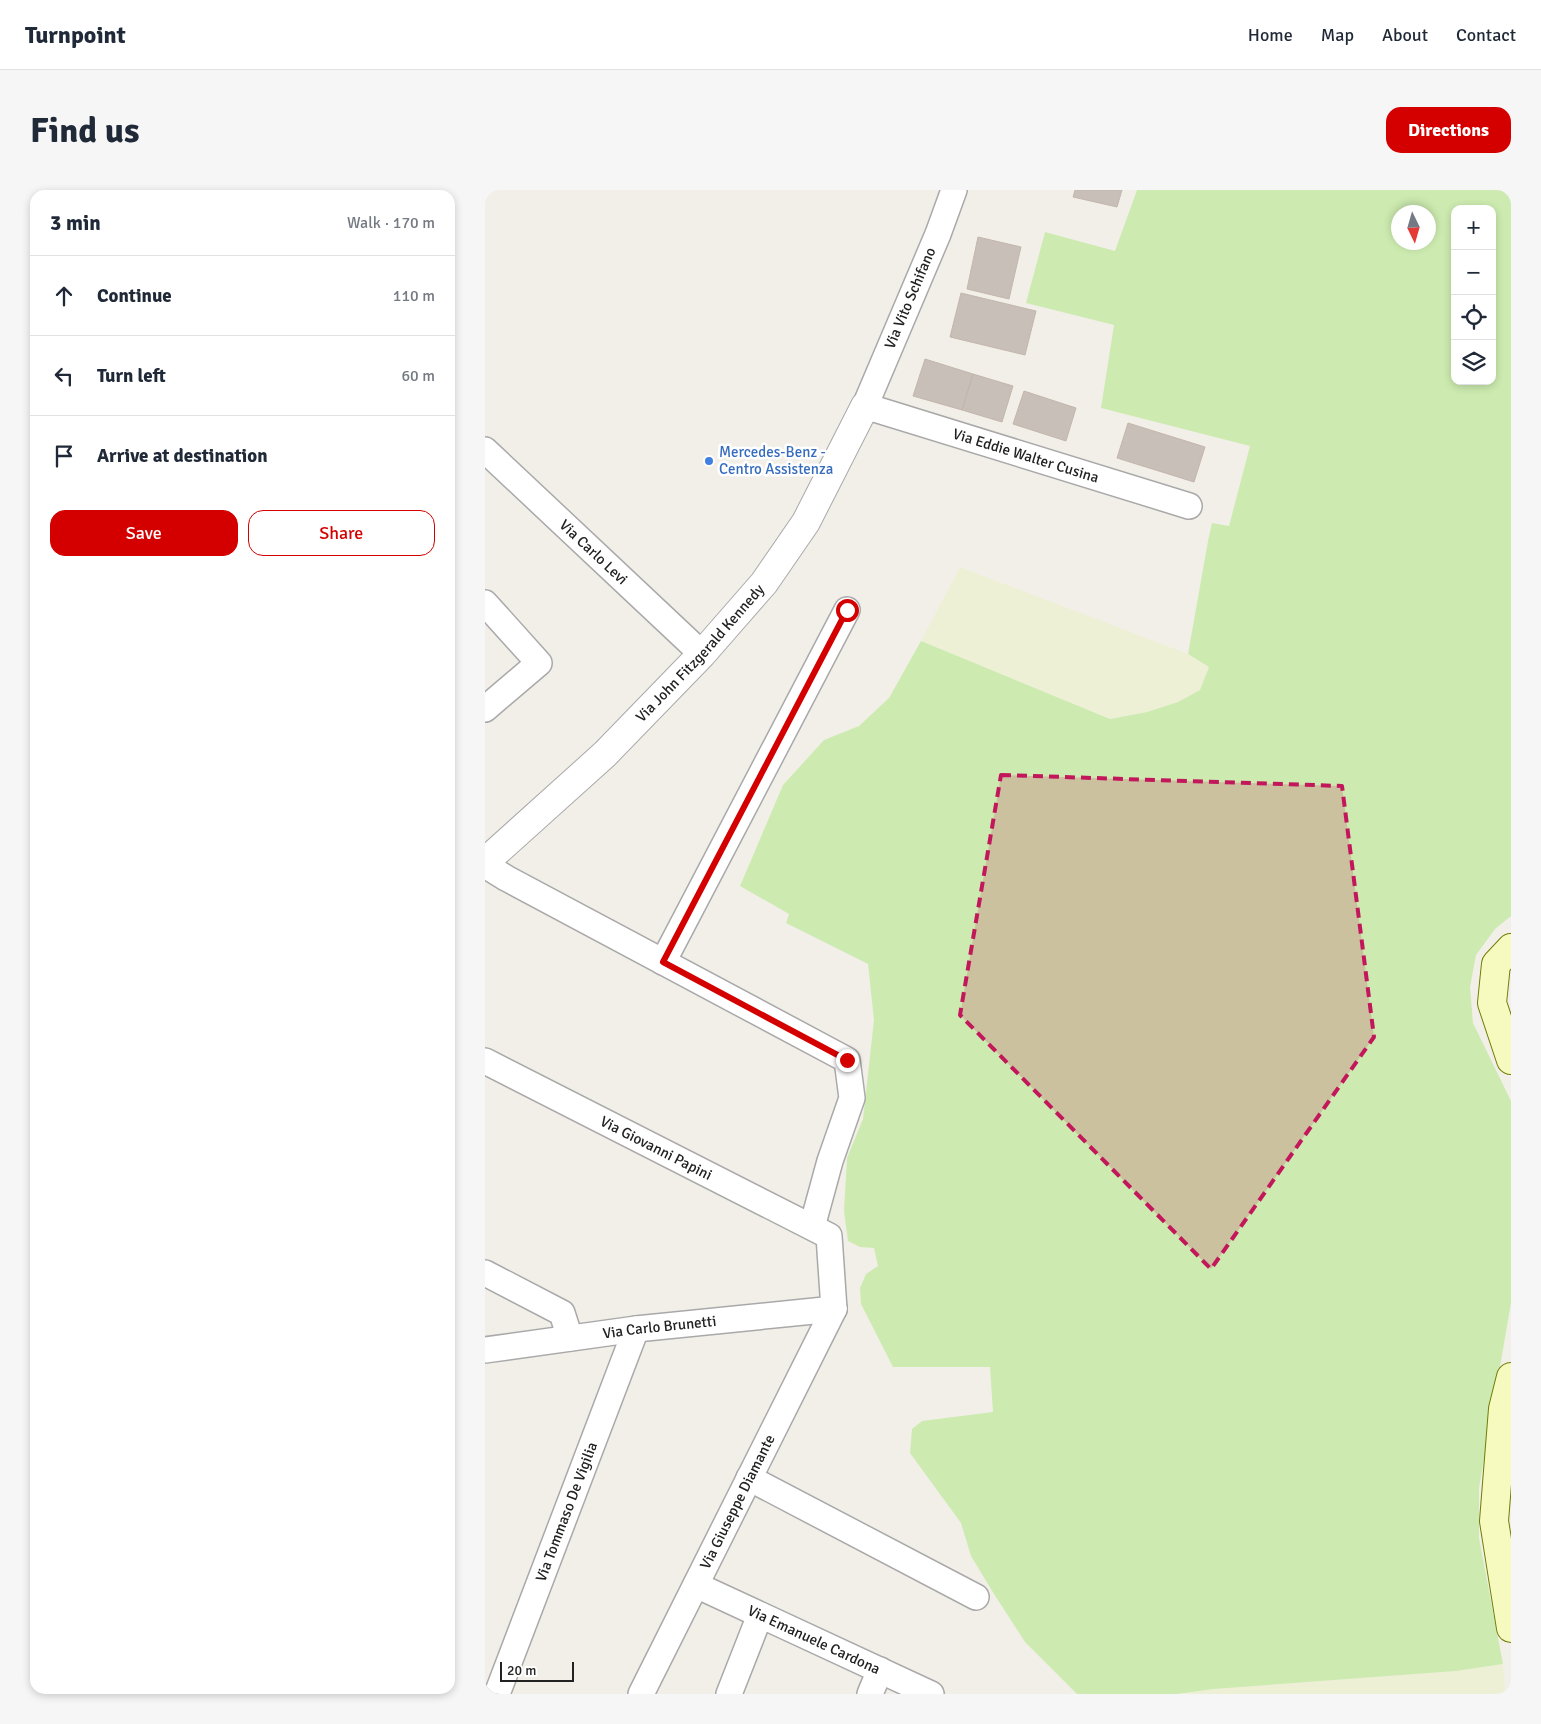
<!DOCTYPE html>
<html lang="en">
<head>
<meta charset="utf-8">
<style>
  :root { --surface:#fff; --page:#f6f6f7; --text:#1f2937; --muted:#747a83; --line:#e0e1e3; --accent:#d40000 }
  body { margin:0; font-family:Signika,sans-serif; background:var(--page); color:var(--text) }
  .controls { position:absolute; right:15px; top:15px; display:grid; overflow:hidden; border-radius:10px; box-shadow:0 2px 8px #0003 }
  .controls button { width:45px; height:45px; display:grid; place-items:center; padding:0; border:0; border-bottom:1px solid var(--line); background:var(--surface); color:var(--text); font:25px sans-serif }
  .compass { position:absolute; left:906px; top:15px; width:45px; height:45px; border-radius:50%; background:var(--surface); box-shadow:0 2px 8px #0003; rotate:175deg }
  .scale { position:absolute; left:15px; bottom:12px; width:74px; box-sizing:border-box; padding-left:5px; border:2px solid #222; border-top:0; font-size:14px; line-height:18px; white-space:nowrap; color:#222; -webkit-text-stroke:4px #fff; paint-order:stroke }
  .stop { position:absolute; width:15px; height:15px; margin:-11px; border:4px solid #d40000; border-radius:50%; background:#fff }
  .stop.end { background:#d40000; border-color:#fff; box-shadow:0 1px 5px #0008 }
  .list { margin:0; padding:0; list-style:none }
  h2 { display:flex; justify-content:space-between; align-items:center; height:65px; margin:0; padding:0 20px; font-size:21px }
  h2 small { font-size:16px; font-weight:400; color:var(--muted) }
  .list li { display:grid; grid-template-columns:32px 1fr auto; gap:15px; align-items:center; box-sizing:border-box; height:80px; padding:0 20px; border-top:1px solid var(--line) }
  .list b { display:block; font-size:19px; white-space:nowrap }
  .list em { font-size:16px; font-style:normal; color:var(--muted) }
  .actions { display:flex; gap:10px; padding:15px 20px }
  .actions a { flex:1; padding:11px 0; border:1px solid var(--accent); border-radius:15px; text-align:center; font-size:18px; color:var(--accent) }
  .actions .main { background:var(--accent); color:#fff }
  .icon { flex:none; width:28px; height:28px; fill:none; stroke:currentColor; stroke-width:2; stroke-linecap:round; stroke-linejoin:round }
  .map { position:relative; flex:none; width:1026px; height:1504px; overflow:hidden; border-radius:15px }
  header { display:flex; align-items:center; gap:30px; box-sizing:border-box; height:70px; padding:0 25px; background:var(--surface); border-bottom:1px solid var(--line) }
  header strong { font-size:24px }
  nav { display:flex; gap:28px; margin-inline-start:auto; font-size:18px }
  .intro { display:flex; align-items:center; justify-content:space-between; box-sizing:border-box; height:120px; padding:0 30px }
  h1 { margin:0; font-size:35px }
  .button { padding:12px 22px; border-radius:15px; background:var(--accent); color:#fff; font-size:18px; font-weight:700 }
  main { display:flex; gap:30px; padding:0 30px }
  aside { flex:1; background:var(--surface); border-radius:15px; box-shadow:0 2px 8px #0003 }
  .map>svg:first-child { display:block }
</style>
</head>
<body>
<header>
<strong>Turnpoint</strong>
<nav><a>Home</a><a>Map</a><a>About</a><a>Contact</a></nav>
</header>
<div class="intro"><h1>Find us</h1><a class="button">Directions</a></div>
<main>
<aside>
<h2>3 min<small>Walk · 170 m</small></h2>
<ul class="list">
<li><svg class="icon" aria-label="ahead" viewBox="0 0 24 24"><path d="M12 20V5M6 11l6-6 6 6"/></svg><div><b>Continue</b></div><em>110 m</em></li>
<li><svg class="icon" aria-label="left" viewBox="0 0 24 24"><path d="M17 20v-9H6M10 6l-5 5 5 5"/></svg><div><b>Turn left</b></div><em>60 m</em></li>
<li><svg class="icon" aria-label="arrive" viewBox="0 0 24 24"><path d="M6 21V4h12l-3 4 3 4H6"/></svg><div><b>Arrive at destination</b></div></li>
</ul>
<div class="actions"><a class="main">Save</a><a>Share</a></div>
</aside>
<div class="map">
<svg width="1026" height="1504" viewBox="0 0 1026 1504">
  <rect width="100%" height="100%" fill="#f2efe9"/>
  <path fill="#eef0d5" d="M475 377 703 464 724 477 715 500 693 512 662 522 625 529 436 451Z
    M1018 1474 1020 1504H692L729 1499 971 1481Z"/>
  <path fill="#cdebb0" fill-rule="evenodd" d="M652 0H1026V726L1010 739 991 765 985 797 988 833 1026 911V1113L994 1298V1348L1018 1474 971 1481 729 1499 692 1504H592L540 1452 509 1404 486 1366 476 1333 425 1263 427 1239 437 1231 508 1222 505 1177H408L376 1114 375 1098 381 1084 393 1076 389 1058 375 1057 363 1051 359 1021 362 968 378 929 389 830 383 774 301 733 304 724 255 696 298 595 339 550 374 536 404 508 436 451 625 529 662 522 693 512 715 500 724 477 703 464 723 351 727 333 744 336 765 256 616 218 629 135 541 113 560 42 630 61ZM970 19H1007V191H970ZM914 22H944V52H914Z"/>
  <path fill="#c7bfb8" stroke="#c4b6ab" d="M590 0H637L632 17 588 7Z
    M493 47 536 57 524 109 482 99Z
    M476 103 551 121 540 165 465 147Z
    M440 169 488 184 477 220 428 206Z
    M488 184 528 196 517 232 477 220Z
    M539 201 591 218 581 251 528 234Z
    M643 233 720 257 709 292 632 268Z"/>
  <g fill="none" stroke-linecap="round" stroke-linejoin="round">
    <g stroke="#a9a9a9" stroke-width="28">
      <g id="minor">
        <path id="s1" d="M469 0 453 44 380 216 704 316"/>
        <path id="s2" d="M0 260 217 464"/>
        <path d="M0 413 54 473 0 519"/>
        <path d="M0 675 21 688 362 870 367 908 345 971 327 1037"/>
        <path d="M178 772 362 420"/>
        <path id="s3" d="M0 871 344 1046 349 1119"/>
        <path d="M0 1083 77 1123 85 1148"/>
        <path id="s4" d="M0 1160 151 1139 349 1119"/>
        <path d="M264 1288 491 1407"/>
        <path id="s5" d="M211 1395 446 1504"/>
        <path id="s6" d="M12 1504 151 1139"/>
        <path id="s7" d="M156 1504 349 1119"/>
        <path d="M244 1504 275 1425"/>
        <path d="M385 1504 395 1480"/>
      </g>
    </g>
    <g stroke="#a9a9a9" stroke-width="30">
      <g id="tertiary">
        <path id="s8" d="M0 672 120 564 217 464 279 393 321 332 380 216"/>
      </g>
    </g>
    <g stroke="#707d05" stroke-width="30">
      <path id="secondary" d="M1026 758 1011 774 1007 813 1026 870
        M1026 1187 1018 1219 1009 1331 1026 1438"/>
    </g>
    <use href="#minor" stroke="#fff" stroke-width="25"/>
    <use href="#tertiary" stroke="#fff" stroke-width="28"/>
    <use href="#secondary" stroke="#f7fabf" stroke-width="28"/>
  </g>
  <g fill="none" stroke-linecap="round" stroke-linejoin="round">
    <path stroke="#d40000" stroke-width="6" d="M362 870 178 772 362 420"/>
  </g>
  <path fill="#c2185b" fill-opacity="0.2" stroke="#c2185b" stroke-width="4" stroke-dasharray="10 6" stroke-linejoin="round" d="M516 585 857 596 889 847 726 1079 475 825Z"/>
  <circle fill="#3f7fe0" stroke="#fff" stroke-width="2" cx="224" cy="271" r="5"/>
  <g text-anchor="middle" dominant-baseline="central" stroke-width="5" stroke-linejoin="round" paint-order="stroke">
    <g font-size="15" fill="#222" stroke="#fff">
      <text transform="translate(425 108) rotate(-67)">Via Vito Schifano</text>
      <text stroke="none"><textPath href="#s1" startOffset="402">Via Eddie Walter Cusina</textPath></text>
      <text stroke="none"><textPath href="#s2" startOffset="149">Via Carlo Levi</textPath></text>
      <text stroke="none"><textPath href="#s8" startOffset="300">Via John Fitzgerald Kennedy</textPath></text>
      <text stroke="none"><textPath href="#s3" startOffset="192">Via Giovanni Papini</textPath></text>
      <text stroke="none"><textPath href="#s4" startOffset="176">Via Carlo Brunetti</textPath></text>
      <text stroke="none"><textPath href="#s7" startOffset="215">Via Giuseppe Diamante</textPath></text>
      <text stroke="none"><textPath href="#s6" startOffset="195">Via Tommaso De Vigilia</textPath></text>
      <text stroke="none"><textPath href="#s5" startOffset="130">Via Emanuele Cardona</textPath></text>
    </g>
    <g font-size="15" fill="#366cbe" stroke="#fff" text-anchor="start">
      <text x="234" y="262">Mercedes-Benz -<tspan x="234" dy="17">Centro Assistenza</tspan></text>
    </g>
  </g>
</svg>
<div class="controls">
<button>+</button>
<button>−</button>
<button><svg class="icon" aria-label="locate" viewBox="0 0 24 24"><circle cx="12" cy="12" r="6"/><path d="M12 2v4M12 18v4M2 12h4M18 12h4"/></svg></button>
<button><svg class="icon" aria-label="layers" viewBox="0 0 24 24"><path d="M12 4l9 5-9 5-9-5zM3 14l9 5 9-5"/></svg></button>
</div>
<svg class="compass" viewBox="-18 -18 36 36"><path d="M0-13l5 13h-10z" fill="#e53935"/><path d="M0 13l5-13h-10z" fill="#747a83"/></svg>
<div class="scale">20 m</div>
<div class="stop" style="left:362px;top:420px"></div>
<div class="stop end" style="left:362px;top:870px"></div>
</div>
</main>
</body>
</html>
